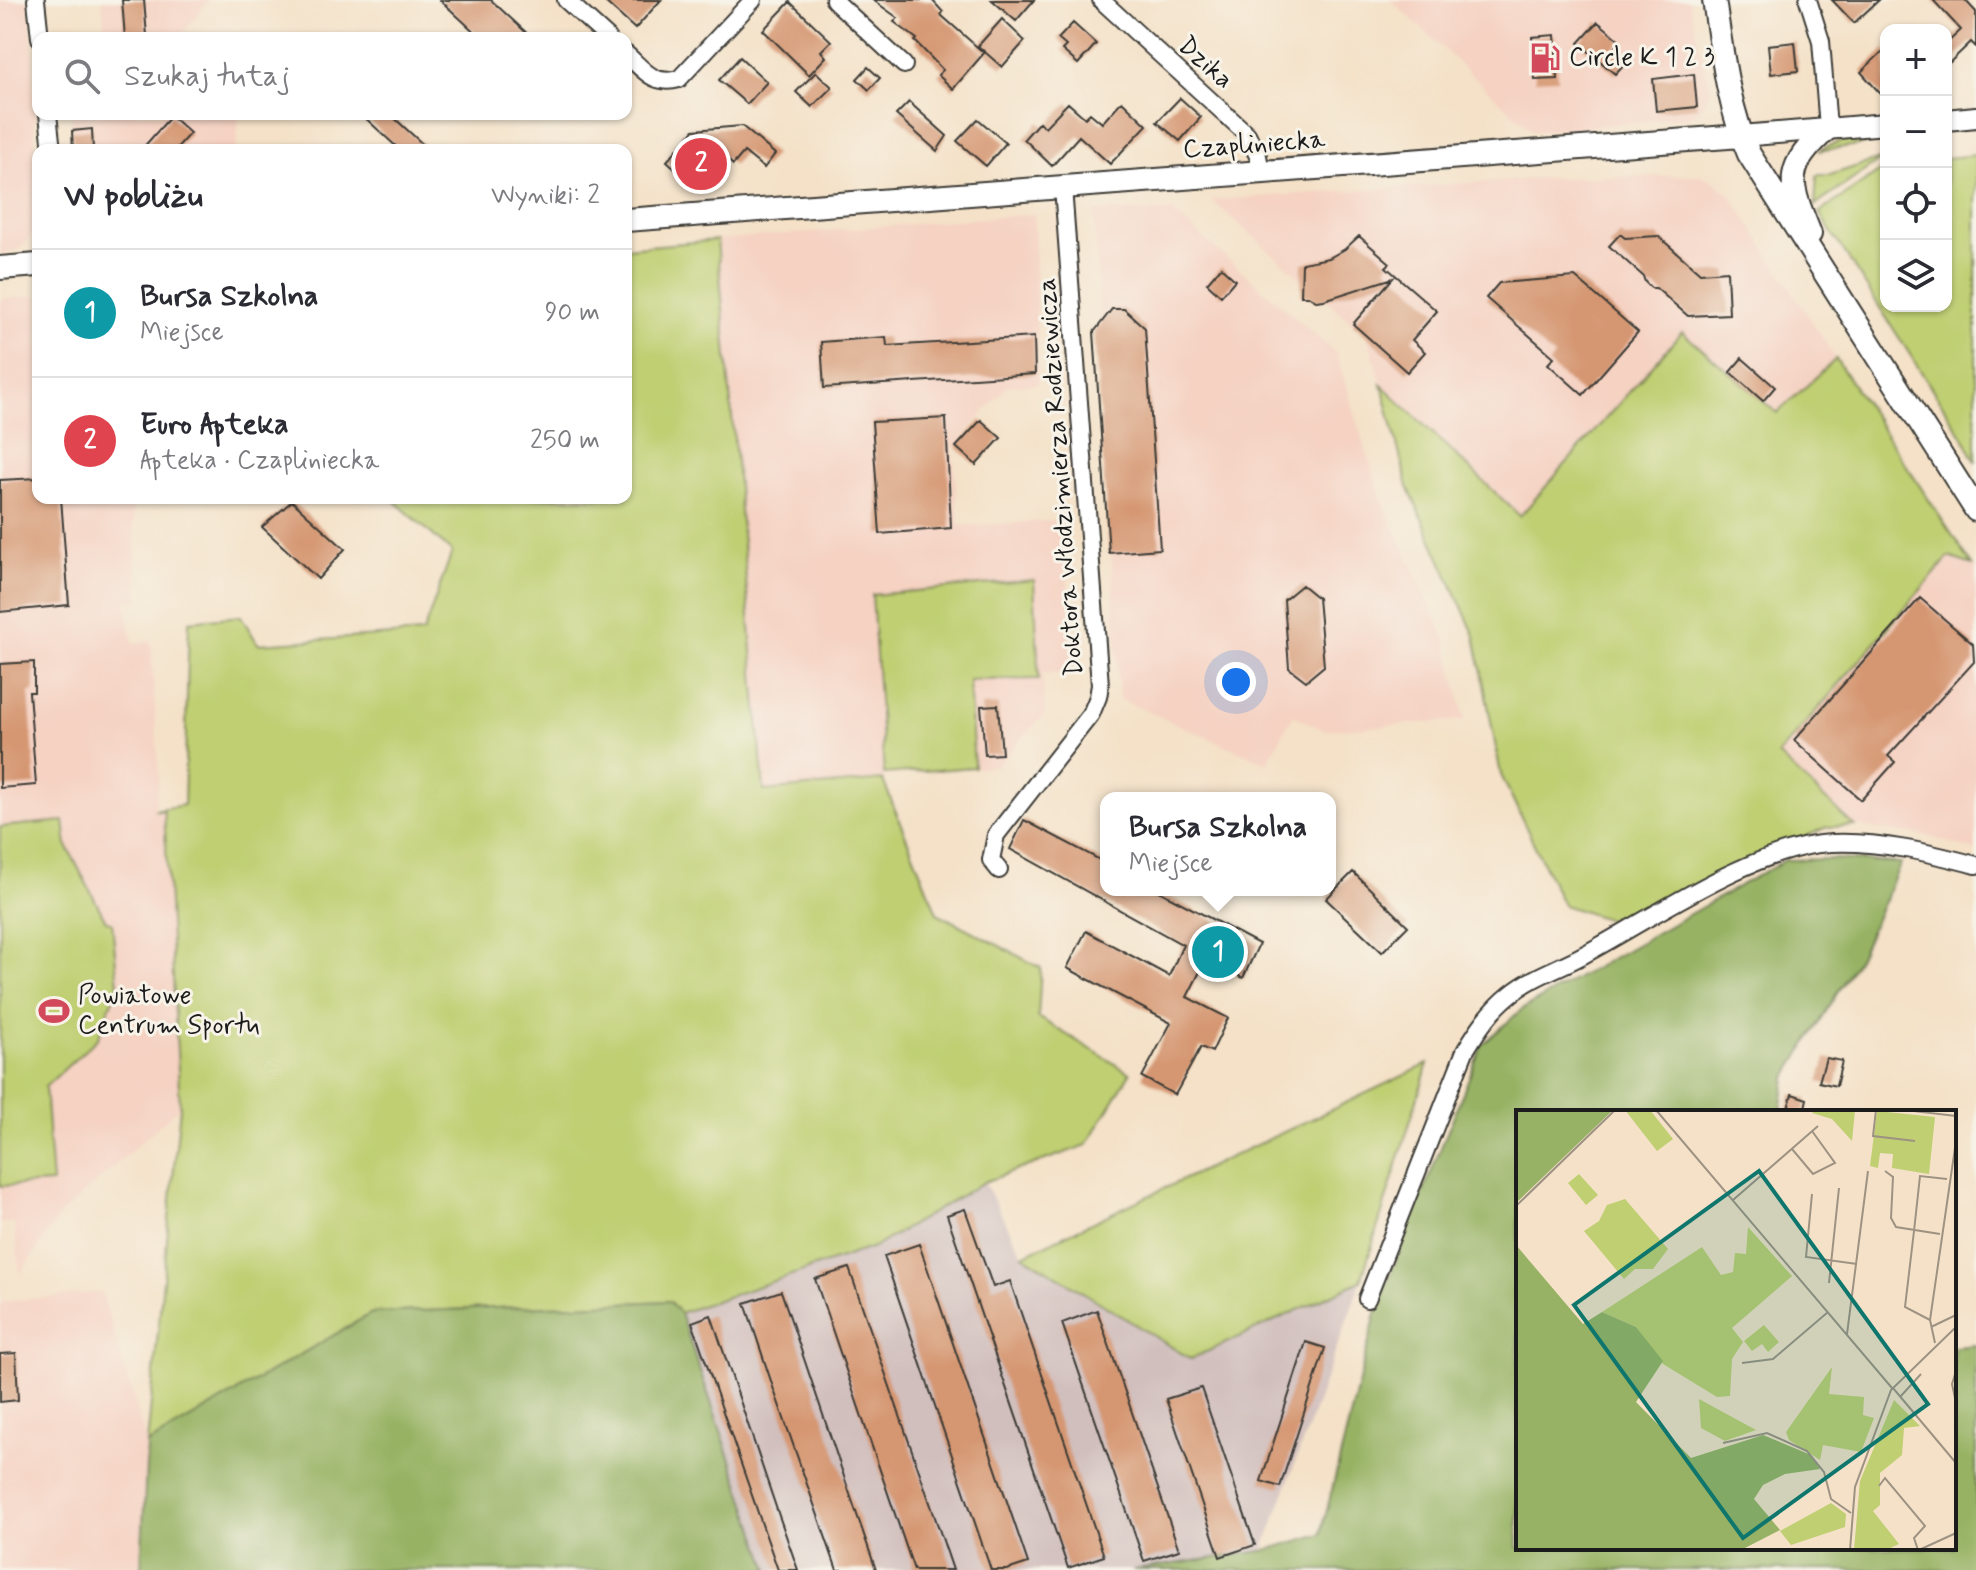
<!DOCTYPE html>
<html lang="pl">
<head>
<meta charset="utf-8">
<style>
  :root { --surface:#fff; --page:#f7f7f7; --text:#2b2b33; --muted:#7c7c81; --line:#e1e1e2; --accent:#7c3aed }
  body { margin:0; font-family:Mynerve,sans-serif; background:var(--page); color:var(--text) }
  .controls { position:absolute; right:24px; top:24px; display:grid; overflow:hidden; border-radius:16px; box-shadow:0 2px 6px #0004 }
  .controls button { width:72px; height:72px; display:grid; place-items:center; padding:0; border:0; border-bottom:2px solid var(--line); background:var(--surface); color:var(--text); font:40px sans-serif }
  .you { position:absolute; left:1236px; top:682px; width:28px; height:28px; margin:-20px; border:6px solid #fff; border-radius:50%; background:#1a73e8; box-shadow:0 0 0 12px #1a73e833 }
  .badge { display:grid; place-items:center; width:52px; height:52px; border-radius:50%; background:var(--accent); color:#fff; font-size:26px; font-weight:700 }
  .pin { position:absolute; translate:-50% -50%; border:4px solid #fff; box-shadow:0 2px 8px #0006 }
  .popup { position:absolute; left:1100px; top:792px; width:236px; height:104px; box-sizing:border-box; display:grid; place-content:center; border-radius:16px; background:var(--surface); filter:drop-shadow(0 2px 6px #0005); font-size:26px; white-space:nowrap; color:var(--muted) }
  .popup b { font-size:30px; color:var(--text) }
  .popup::after { content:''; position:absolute; left:50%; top:100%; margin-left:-16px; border:16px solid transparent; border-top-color:var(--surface) }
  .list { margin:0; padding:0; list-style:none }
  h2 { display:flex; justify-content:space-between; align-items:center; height:104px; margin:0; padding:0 32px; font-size:34px }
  h2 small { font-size:26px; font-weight:400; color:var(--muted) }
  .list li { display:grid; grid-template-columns:52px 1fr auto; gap:24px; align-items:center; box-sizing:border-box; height:128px; padding:0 32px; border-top:2px solid var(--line) }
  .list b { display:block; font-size:30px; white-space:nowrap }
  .list p { margin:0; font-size:26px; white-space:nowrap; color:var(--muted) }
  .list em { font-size:26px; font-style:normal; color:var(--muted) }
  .icon { flex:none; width:44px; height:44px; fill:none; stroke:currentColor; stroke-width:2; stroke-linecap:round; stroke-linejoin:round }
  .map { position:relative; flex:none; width:1976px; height:1570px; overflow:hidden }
  .search { position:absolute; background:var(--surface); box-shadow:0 2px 6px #0004; left:32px; top:32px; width:600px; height:88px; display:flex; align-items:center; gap:20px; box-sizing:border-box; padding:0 28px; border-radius:16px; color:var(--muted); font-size:30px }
  .panel { position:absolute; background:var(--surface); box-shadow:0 2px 6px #0004; left:32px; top:144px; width:600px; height:360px; border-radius:16px }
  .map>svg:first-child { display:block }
</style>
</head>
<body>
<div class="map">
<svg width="1976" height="1570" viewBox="0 0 1976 1570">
  <rect width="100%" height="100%" fill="#f7f3e8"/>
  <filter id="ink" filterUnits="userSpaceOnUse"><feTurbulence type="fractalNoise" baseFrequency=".0125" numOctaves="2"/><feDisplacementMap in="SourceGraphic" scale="16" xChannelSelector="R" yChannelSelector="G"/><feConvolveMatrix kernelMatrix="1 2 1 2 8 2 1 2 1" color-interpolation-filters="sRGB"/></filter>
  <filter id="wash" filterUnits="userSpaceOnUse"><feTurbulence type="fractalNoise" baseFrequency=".006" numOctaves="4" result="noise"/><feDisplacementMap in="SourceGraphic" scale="32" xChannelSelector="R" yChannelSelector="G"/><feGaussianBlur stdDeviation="1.8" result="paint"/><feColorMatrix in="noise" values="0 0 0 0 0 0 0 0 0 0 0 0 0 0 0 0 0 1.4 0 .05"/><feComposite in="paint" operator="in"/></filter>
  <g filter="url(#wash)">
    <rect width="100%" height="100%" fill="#f4e1c7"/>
    <path fill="#f5d2c2" d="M0 0H31L38 227 19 250 0 255Z
      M102 0H209L179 38H112L105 31Z
      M1391 0H1688L1711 90 1700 110 1689 117 1533 132Z
      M71 114H239L236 150H72Z
      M1699 175 1712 180 1731 195 1836 359 1777 414 1682 332 1520 517 1382 385 1367 336 1211 200 1543 178Z
      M1094 211H1173L1336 353 1381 498 1446 640 1465 720 1324 730 1293 715 1267 763 1119 699Z
      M1034 214 1038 384 1007 386 953 449 959 526 1065 520 1073 673 1043 674 1045 714 996 766 885 774 883 780 764 791 717 240Z
      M38 296V498H132L139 601H126V606L133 643 151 641 159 777 155 809 164 810 180 1107 61 1214 20 1274 14 1223H0V299Z
      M1950 557 1976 568V851L1928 836 1854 826 1777 755Z
      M102 1292 147 1444 141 1570H0V1302Z"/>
    <path fill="#d1bfbd" d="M984 1182 1023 1255 1191 1359 1361 1281 1263 1551 1133 1570H769L680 1313 876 1246Z"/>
    <path fill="#bfcf72" stroke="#6e7647" stroke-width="2" d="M1886 136V141L1818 151C1839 138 1862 138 1886 136Z
      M1976 155V462L1963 437 1819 213 1886 167V306H1946V158Z
      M1883 158 1815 206 1817 175H1830Z
      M717 240 764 791 883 780 937 913 1041 968 1038 1017 1130 1073 1087 1145 984 1182 876 1246 680 1313 669 1301 372 1313 147 1444 180 1107 164 811 154 810 184 805 189 621 241 616 258 644 423 633 452 552 391 498H626V248Z
      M1682 332 1777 413 1836 359 1972 565 1949 557 1778 755 1854 826 1827 827 1615 922 1563 905 1501 775 1475 636 1408 487 1382 385 1520 516Z
      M1034 580 1039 679 969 680 974 767 884 774 872 595Z
      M64 821 67 846 106 921 112 922 118 985 98 1038 45 1087 52 1183 0 1186V827Z
      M1428 1064 1361 1281 1191 1359 1023 1255Z"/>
    <path fill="#97b264" stroke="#5a6740" stroke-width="2" d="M1833 859 1901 863 1860 955 1786 1078 1781 1112H1518V1548H1954V1347L1976 1345V1570H1133L1263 1551 1321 1534 1378 1305 1482 1045 1521 1010 1785 860Z
      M669 1301 680 1313 769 1570H141L147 1444 372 1313Z"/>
    <g id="blocks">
      <path fill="#d59772" d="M122 0H144L147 36 125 38Z
        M440 0H491L532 38H481Z
        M603 0H661L635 29Z
        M873 0H932L943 12 941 15 984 53 953 89 938 75 943 70 915 41 917 39 894 22 898 18Z
        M992 0H1034L1016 21Z
        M1832 0H1879L1854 23Z
        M1933 0H1965L1976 12V47L1971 42 1946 66V44L1961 30Z
        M790 2 831 41 821 51 826 57 809 75 763 30Z
        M1002 19 1025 41 1002 67 978 46Z
        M1598 22 1621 41 1614 49 1627 61 1615 74 1579 43Z
        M1073 23 1096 44 1078 64 1062 50 1066 46 1058 39Z
        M1555 35 1558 79 1535 80 1532 37Z
        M1795 42 1798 71 1771 74 1768 45Z
        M1886 48V100L1861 72Z
        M740 57 767 82 747 104 719 80Z
        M868 67 880 78 869 90 857 79Z
        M816 72 832 87 812 107 796 92Z
        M1694 74 1697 107 1656 111 1653 79Z
        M1180 98 1201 117 1180 141 1157 122Z
        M1122 101 1147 125 1110 164 1079 136 1052 166 1024 139 1039 122 1045 127 1068 103 1085 118 1090 113 1102 123Z
        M909 102 947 136 937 151 896 115Z
        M361 114H390L429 150H400Z
        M171 116 190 133 175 150H141Z
        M978 119 1006 143 986 166 957 141Z
        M742 126 775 154 764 168 744 152 733 165 725 157 709 173 696 175 689 181 667 161 694 130Z
        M92 129 93 150H73L72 131Z
        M1620 234 1625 238 1658 236 1700 273 1727 271 1729 314 1688 316 1656 288H1651L1645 282 1643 276 1609 246Z
        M1359 236 1390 263 1386 267 1437 311 1412 340 1425 352 1407 372 1353 324 1393 278 1324 300 1316 301 1308 296H1301L1302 263 1329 258 1345 249Z
        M1221 267 1235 280 1221 296 1207 283Z
        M1575 277 1638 332 1583 395 1548 364 1554 357 1486 298 1499 283Z
        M1112 309H1124L1145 328 1160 549 1109 553 1094 332Z
        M886 337 887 346 1034 337 1035 374 824 388 821 342Z
        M1742 358 1775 387 1763 401 1730 372Z
        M946 418 951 528 880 534 872 422Z
        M981 420 1001 438 976 465 956 447Z
        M38 478V498H61L69 605 0 612V480Z
        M292 501 345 549 318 579 262 527Z
        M1302 585 1318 598 1324 666 1306 681 1289 668 1284 600Z
        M1920 598 1973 644 1974 662 1888 756 1895 762 1861 800 1794 740Z
        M34 662V692H29L36 785 0 788V664Z
        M998 705 1002 754 985 755 981 706Z
        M1024 820 1106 863V890H1157L1259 944 1243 978 1207 958 1187 997 1228 1018 1212 1052 1201 1047 1175 1095 1142 1077 1171 1023 1067 968 1086 931 1169 976 1183 945 1010 849Z
        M1353 872 1408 926 1382 952 1326 899Z
        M1826 1058 1842 1061 1836 1086 1819 1082Z
        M1792 1094 1807 1099 1804 1112H1787Z
        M965 1209 993 1287 1010 1281 1104 1556 1068 1568 947 1215Z
        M919 1244 1028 1563 1007 1570H991L884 1256Z
        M849 1268 938 1526 953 1570H914L815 1279Z
        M781 1291 854 1506 876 1570H837L774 1390 745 1303Z
        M1097 1310 1179 1550 1144 1561 1062 1323Z
        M711 1315 777 1510 798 1570H778L765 1533 692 1322Z
        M1306 1342 1325 1348 1280 1487 1261 1481Z
        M16 1353 18 1400 0 1402V1354Z
        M1201 1388 1255 1545 1220 1557 1166 1399Z"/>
    </g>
  </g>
  <g filter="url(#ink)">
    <use href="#blocks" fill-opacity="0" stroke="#3c3a36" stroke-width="2"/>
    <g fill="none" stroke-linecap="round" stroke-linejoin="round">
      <g stroke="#3c3a36" stroke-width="20">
        <path id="minor" d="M36 0 40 38
          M566 0 608 38
          M834 0 904 65
          M1101 0 1247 134 1258 156 1261 171
          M1808 0 1821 41 1828 128
          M626 54C644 70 653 86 679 79L753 0
          M48 114 52 150
          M999 870 991 860 996 835 1091 714 1098 697 1100 685 1063 187
          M1367 1299 1465 1051C1478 1029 1491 1010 1511 994 1533 976 1560 968 1585 954 1654 917 1755 846 1832 843 1880 841 1930 853 1976 865"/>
      </g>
      <g stroke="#3c3a36" stroke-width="24">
        <path id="tertiary" d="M1946 120 1976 117
          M1741 136 1886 124"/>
      </g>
      <g stroke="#3c3a36" stroke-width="26">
        <path id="secondary" d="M1714 0C1722 52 1728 106 1749 154L1976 510
          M626 220 1741 136
          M1810 234C1789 181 1782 170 1828 128
          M0 268 38 265"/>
      </g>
      <use href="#minor" stroke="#fff" stroke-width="16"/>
      <use href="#tertiary" stroke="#fff" stroke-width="20"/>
      <use href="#secondary" stroke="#fff" stroke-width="22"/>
    </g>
  </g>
  <defs>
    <g id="fuel-bare" transform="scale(2.4)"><path d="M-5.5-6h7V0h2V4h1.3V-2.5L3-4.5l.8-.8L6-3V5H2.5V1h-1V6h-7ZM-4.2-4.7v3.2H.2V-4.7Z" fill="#d1495b" stroke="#f7f3e8" stroke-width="2.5" paint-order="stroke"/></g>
    <g id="stadium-bare" transform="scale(2.4)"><path d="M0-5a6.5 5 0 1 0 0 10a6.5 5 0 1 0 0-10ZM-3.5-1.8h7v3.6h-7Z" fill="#d1495b" stroke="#f7f3e8" stroke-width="2.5" paint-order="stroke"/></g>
  </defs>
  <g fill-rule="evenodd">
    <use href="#fuel-bare" x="1545" y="58"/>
    <use href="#stadium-bare" x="54" y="1011"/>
  </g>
  <g text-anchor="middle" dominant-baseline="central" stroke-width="6" stroke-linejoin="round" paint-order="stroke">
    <g font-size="26" fill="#1c1c1c" stroke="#f7f3e8" text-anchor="start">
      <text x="1569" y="58">Circle K 1 2 3</text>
      <text x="78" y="996">Powiatowe<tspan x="78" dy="30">Centrum Sportu</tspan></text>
    </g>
    <g font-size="26" fill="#1c1c1c" stroke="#f7f3e8">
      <text transform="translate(1205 63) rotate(42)">Dzika</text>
      <text transform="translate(1254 145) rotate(-4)">Czapliniecka</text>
      <text transform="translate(1061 477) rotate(-94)">Doktora Włodzimierza Rodziewicza</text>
    </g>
  </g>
  <g transform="translate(1516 1110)">
    <rect width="440" height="440" fill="#f4e1c7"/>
    <path d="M109 0H134L157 29 141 41ZM300 0H339L336 31 316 9 296 3ZM361 1 419 7 413 64 376 58 377 44 364 43 362 58 354 56ZM63 64 82 85 70 95 52 73ZM109 89 152 139 137 159H119L108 169 68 121 83 111 91 95ZM232 117 276 166 216 218 227 232 216 249 214 286 201 287 147 254 120 217 86 202 186 137 205 165 217 162 219 143 230 144ZM248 215 263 232 252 242 246 234 236 241 228 231ZM316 257 313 284 348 287 347 305 358 308 345 342 307 335 304 350 273 330 270 322ZM183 289 240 320 209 331 185 318ZM378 290 404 316 388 318 386 345 364 363V395L357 401 383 434 370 440H338L344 371ZM315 393 330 404 329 417 275 435 264 421Z" fill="#bfcf72"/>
    <path d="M0 0H97L0 93ZM0 135 67 214 86 202 120 217 147 251 120 292 175 348 247 325 295 345 304 359 269 364 247 375 238 389 264 420 225 440H0Z" fill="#97b264"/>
    <path fill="none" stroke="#9e9283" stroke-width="2" d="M140 0 376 278M360 0 357 26 399 31M389 0 440 6M276 39 297 64 319 53 296 21M369 61 377 67 375 108 380 117 424 124M296 84 290 147 341 154M217 90 302 16M0 96 99 0M313 173 323 78M414 210 389 197 398 121 404 66 431 69M415 217 440 205M331 224 352 61M419 233 414 210 440 31M226 253 257 249 312 202M440 261 436 274 440 293M377 278 440 353M384 287 405 264M207 333 251 323 291 341 308 362 315 389 335 403M363 376 369 368 409 416 398 428 402 440M334 440 339 377 375 280 440 217M403 440 440 423"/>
    <path fill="#0f766e" fill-opacity="0.15" stroke="#0f766e" stroke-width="4" d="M243 61 412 294 227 428 58 195Z"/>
    <rect width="440" height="440" fill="none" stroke="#1c1c1c" stroke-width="4"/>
  </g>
</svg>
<div class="controls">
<button>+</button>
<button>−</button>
<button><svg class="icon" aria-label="locate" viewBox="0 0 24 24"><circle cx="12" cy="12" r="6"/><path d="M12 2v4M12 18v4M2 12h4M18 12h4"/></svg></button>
<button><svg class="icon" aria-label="layers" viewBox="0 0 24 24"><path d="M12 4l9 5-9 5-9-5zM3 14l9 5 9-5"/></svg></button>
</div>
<div class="you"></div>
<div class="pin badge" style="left:1218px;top:952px;background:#0f9aa8">1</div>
<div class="popup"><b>Bursa Szkolna</b>Miejsce</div>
<div class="pin badge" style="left:701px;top:164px;background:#e0444e">2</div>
<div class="search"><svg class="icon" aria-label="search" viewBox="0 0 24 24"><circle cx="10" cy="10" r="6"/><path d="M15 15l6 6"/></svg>Szukaj tutaj</div>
<section class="panel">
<h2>W pobliżu<small>Wyniki: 2</small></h2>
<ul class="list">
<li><span class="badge" style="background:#0f9aa8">1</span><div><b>Bursa Szkolna</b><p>Miejsce</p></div><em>90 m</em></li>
<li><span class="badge" style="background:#e0444e">2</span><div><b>Euro Apteka</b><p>Apteka · Czapliniecka</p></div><em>250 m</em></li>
</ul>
</section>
</div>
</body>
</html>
